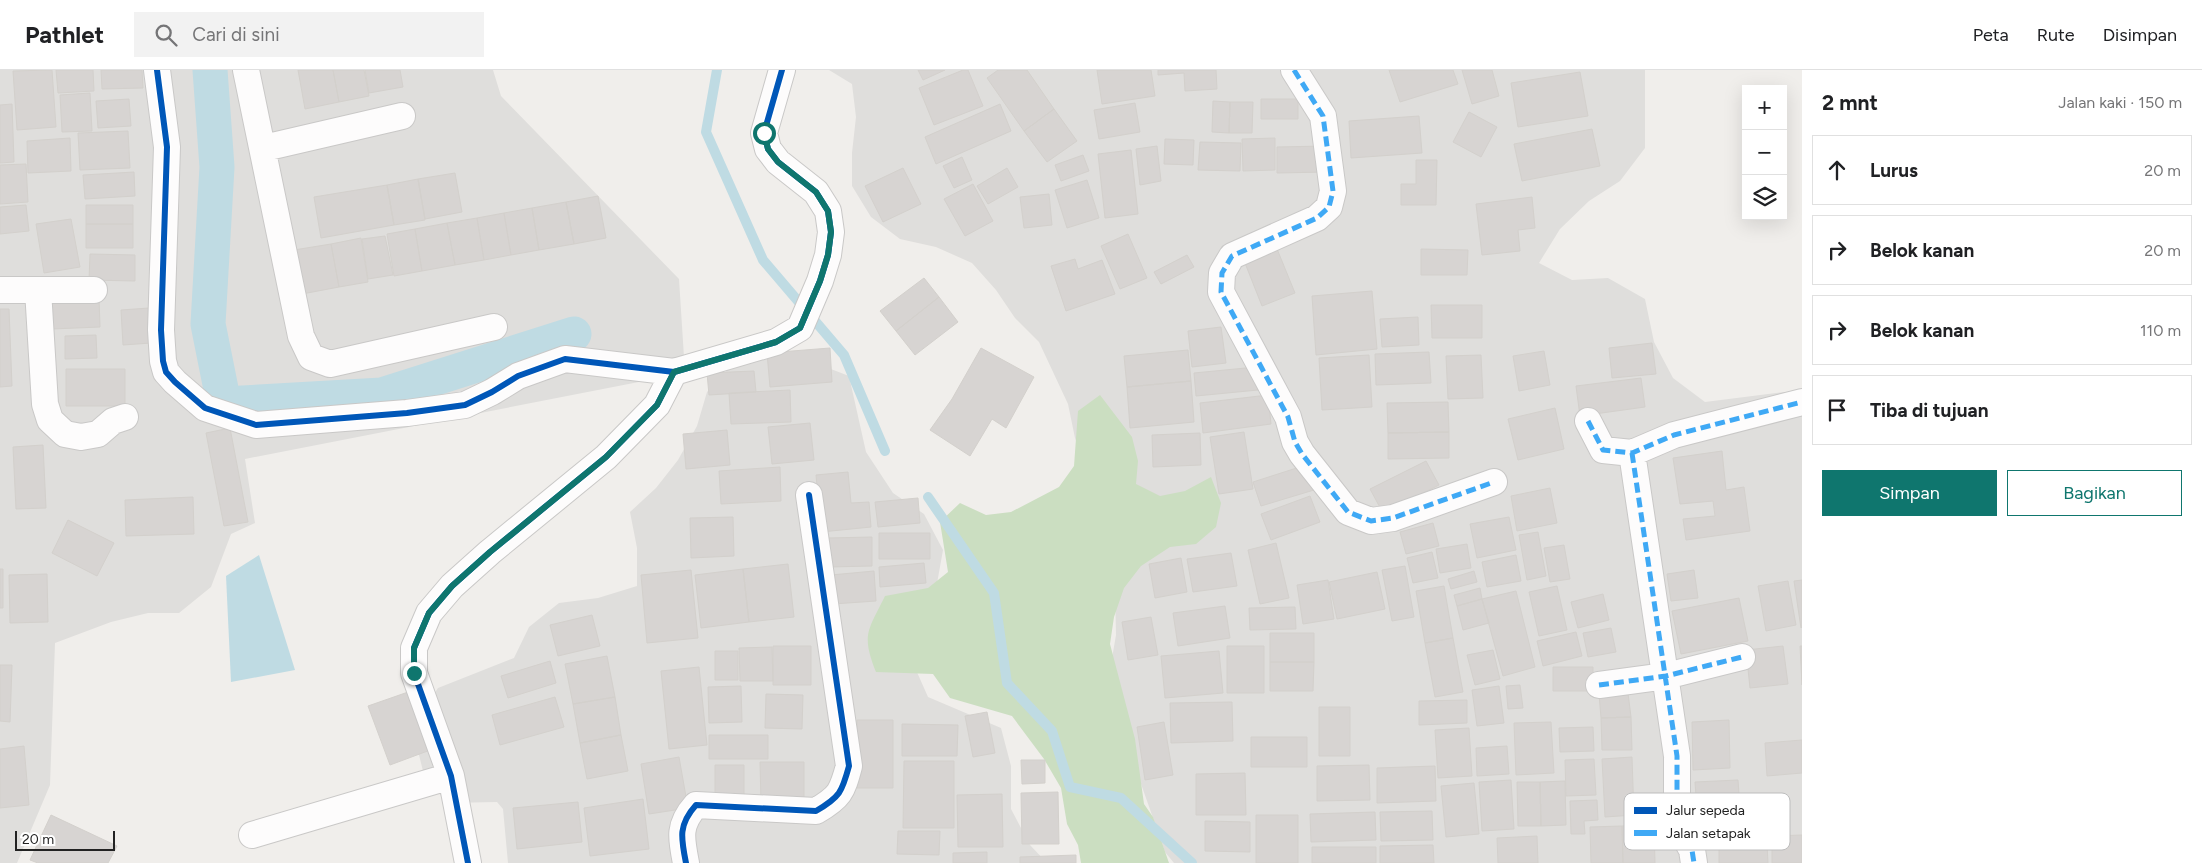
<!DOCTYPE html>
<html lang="id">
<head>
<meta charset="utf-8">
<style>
  :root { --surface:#fff; --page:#f2f2f2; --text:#202124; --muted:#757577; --line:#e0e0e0; --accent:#0f766e }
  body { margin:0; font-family:Figtree,sans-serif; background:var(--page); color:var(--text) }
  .controls { position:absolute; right:15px; top:15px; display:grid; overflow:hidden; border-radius:0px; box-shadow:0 5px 20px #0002 }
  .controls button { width:45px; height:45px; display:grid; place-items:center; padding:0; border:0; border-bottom:1px solid var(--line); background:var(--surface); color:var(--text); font:25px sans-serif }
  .scale { position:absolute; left:15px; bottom:12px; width:100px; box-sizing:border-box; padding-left:5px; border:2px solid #222; border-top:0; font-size:14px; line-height:18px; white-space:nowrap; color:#222; -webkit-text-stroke:4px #fff; paint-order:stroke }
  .stop { position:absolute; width:15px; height:15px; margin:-11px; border:4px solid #0f766e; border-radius:50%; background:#fff }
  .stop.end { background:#0f766e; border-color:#fff; box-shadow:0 1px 5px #0008 }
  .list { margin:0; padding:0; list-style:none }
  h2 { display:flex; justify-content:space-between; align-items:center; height:65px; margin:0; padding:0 20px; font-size:21px }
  h2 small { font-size:16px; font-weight:400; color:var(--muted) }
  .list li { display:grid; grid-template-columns:32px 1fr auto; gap:15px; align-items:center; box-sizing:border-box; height:70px; margin:0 10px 10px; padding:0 10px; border:1px solid var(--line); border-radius:0px }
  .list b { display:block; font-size:19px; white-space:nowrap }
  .list em { font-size:16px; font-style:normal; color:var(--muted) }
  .actions { display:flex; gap:10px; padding:15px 20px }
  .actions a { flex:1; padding:11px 0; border:1px solid var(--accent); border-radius:0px; text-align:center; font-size:18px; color:var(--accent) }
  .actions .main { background:var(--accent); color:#fff }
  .icon { flex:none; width:28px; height:28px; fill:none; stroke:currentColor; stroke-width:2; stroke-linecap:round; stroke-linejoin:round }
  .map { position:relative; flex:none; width:1802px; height:793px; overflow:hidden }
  header { display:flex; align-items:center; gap:30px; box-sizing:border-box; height:70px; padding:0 25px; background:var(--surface); border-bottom:1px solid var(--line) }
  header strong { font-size:24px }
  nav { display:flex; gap:28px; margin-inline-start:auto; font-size:18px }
  .search { width:350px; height:45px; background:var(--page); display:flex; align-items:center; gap:12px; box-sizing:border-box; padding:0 18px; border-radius:0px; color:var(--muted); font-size:19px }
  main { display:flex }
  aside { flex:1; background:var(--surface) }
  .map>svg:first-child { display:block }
</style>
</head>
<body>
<header>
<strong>Pathlet</strong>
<div class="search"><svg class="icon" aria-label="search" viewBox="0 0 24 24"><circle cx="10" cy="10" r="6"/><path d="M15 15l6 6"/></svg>Cari di sini</div>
<nav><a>Peta</a><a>Rute</a><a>Disimpan</a></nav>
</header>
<main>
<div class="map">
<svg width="1802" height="793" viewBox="0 0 1802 793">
  <rect width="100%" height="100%" fill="#f0eeeb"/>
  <path fill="#dfdedc" d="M0 0H493L501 26 679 209 685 303 245 389 255 453 231 464 211 517 179 543H148L111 552 55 573 50 715 17 793H0Z
    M829 0H1645V78L1620 111 1589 131 1560 159 1539 193 1572 210 1608 208 1645 229 1654 272 1673 308 1705 332 1784 322H1802V793H1174L1165 782 1140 711 1110 600 1116 565 1114 471 1075 368 1068 334 1039 272 1015 248 996 220 972 193 936 177 900 169 871 147 852 116V83L856 47 852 14Z
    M769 282 810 291 849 306 866 382 893 423 924 444 943 480 936 519 912 591 928 627 1001 658 1011 696V739L1030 775 1047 793H508L503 739 497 732 447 733 424 705 412 657 438 618 514 588 529 557 559 533 598 528 637 516V478L630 442 656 418 678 390 697 356 707 322 733 294Z"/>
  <path fill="#cbdec1" d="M1100 325 1132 367 1138 391 1136 414 1160 426 1185 421 1211 407 1221 433 1216 457 1196 474 1170 477 1141 496 1124 518 1114 547 1110 574 1135 669 1144 734 1153 747 1169 793H1081L1078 775 1067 754 1061 718 1044 689 1012 646 950 628 933 604 876 602C861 564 868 561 885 526L928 518 948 502 940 452 960 433 986 445 1011 442 1059 417 1074 396 1078 341Z"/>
  <path fill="#bfdbe3" d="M259 485 295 600 231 612 226 506Z"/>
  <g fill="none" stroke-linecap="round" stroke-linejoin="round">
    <path stroke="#bfdbe3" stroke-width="10" d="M717 0 706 62 763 190 844 285 885 381
      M928 427 994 523 1007 613 1052 661 1070 717 1121 728 1192 793"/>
    <path stroke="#bfdbe3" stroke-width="35" d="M210 0 217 97 208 254 224 334 382 325 574 264"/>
  </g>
  <path fill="#d7d4d2" stroke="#d3d0cc" d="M52 0 56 57 17 60 13 1Z
    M56 0H93L94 21 58 23Z
    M101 0H142L143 18 102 19Z
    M298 0H333L339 32 305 39Z
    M333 0H364L369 26 339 32Z
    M365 0H400L403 17 369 23Z
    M918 0H945L923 10Z
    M963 0H968L983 36 934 55 919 18Z
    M998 0H1027L1054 39 1024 61 987 8Z
    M1097 0H1151L1155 26 1102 34Z
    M1158 0H1216L1217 19 1185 21 1184 3 1158 5Z
    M1389 0H1453L1458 14 1400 32Z
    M1462 0H1492L1499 26 1472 34Z
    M1580 2 1588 46 1518 57 1511 13Z
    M90 23 92 61 62 62 60 25Z
    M129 29 131 56 98 58 96 31Z
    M1261 29H1298V49H1261Z
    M1213 31 1230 32 1229 63 1212 62Z
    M1230 32H1253L1252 63H1229Z
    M1135 33 1140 62 1099 69 1094 40Z
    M12 34 14 92 0 93V35Z
    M1000 34 1011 61 936 94 925 67Z
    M1054 39 1077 71 1047 92 1024 61Z
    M1469 42 1497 57 1481 87 1453 72Z
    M1419 46 1422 83 1351 88 1349 51Z
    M1592 59 1600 96 1522 111 1514 74Z
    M128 61 130 98 80 100 78 63Z
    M70 68 71 101 28 103 27 71Z
    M1275 68V100L1243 101 1242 69Z
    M1165 69 1194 70 1193 95 1164 94Z
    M1200 72 1241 73 1240 101 1198 100Z
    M1157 76 1161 111 1140 115 1136 79Z
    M1325 76 1326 102 1277 103V77Z
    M1131 80 1138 144 1105 148 1098 84Z
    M1083 85 1089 101 1061 111 1055 95Z
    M962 87 972 110 954 118 943 96Z
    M1416 90H1437L1436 135H1401V114H1416Z
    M26 94 28 132 0 134V95Z
    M903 98 921 134 883 152 865 116Z
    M1007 98 1018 117 988 134 977 116Z
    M134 102 135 126 85 129 83 105Z
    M455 103 462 142 425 149 418 109Z
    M418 109 425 150 394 155 387 115Z
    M1087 110 1099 148 1067 158 1055 120Z
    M973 114 993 151 965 166 944 129Z
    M387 115 394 155 321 168 314 127Z
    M1049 124 1052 155 1024 158 1020 127Z
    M598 126 606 168 574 174 566 132Z
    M1532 127 1535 158 1518 160 1520 181 1482 185 1476 134Z
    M566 132 574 174 539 180 532 138Z
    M26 135 29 161 0 164V137Z
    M86 135H133V154H86Z
    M532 138 539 180 511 185 504 143Z
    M504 143 511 185 484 190 477 148Z
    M477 148 484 190 455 195 447 153Z
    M71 149 80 197 44 203 36 154Z
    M447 153 455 195 422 201 415 159Z
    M86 154H133V178H86Z
    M415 159 422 201 394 206 387 164Z
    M1128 164 1147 208 1120 219 1101 176Z
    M385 166 393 205 368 209 362 169Z
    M361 168 368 212 339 217 331 174Z
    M331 174 339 217 302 224 294 180Z
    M1275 174 1295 223 1262 236 1243 188Z
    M1421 179 1468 180 1467 205H1421Z
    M90 184 135 185V211L89 210Z
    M1187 185 1194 197 1161 214 1154 202Z
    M1075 189 1078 199 1102 190 1115 224 1066 241 1051 196Z
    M924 208 939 227 896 261 880 241Z
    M1372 221 1377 279 1316 285 1312 226Z
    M939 227 958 252 915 285 896 261Z
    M99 228 100 257 52 259 51 230Z
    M1431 235H1482V268H1432Z
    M149 238 151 273 123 275 121 240Z
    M0 239H9L12 316 0 317Z
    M1418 247 1419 275 1382 277 1380 249Z
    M1221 257 1226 293 1192 297 1188 261Z
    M96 265 97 288 65 289V266Z
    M1652 273 1656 304 1612 308 1609 278Z
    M830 278 832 312 770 317 767 283Z
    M981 278 1034 307 1006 358 992 349 970 386 930 360 952 329Z
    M1188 280 1191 311 1127 317 1124 286Z
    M1544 281 1550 315 1519 321 1513 286Z
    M1429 282 1431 313 1376 315 1375 284Z
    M1369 285 1372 337 1322 340 1319 288Z
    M1481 285 1483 328 1448 329 1446 286Z
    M1256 297 1258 320 1196 326 1194 303Z
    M66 299H125V336H66Z
    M754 301 756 322 709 325 707 303Z
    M1641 308 1645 337 1580 346 1576 316Z
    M1191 311 1194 352 1130 358 1127 317Z
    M790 320 791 352 731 354 729 323Z
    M1268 325 1271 354 1203 363 1200 333Z
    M1448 332 1449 362 1388 363 1387 333Z
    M1555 338 1564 379 1518 390 1508 349Z
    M810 353 814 390 772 394 768 357Z
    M230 358 248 452 224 456 206 363Z
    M727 360 730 395 686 399 683 364Z
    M1244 362 1253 419 1219 424 1210 367Z
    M1449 362V388L1388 389V363Z
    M1200 363 1201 395 1153 397 1152 365Z
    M43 375 46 438 16 439 13 377Z
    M1722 381 1726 420 1744 417 1750 461 1686 470 1683 449 1715 446 1713 431 1680 434 1673 388Z
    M1426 391 1439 415 1383 443 1370 419Z
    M1306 395 1314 420 1261 436 1253 412Z
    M780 397 781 431 721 434 719 401Z
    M848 402 851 433 869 432 871 457 821 462 816 405Z
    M1550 418 1557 453 1517 461 1511 426Z
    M1310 426 1320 452 1271 470 1261 444Z
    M193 427 194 464 126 466 125 430Z
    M918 428 920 453 878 457 875 432Z
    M733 447 734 486 691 488 690 448Z
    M1509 447 1516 480 1477 488 1470 454Z
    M68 450 114 473 97 506 52 483Z
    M1433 453 1439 476 1406 484 1400 462Z
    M1538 462 1546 506 1527 510 1519 465Z
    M879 463H930V489H879Z
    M872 467V496L829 497 828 468Z
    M1276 473 1289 528 1260 534 1248 480Z
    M1467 474 1471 498 1440 503 1436 479Z
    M1564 475 1570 509 1550 512 1544 478Z
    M1432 482 1438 508 1413 513 1407 488Z
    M1231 483 1237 516 1193 522 1187 489Z
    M1516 485 1521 511 1487 517 1482 492Z
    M1181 488 1187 522 1155 528 1149 494Z
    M924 493 926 513 880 517 879 497Z
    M788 494 794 547 749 552 743 499Z
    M1405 496 1414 547 1392 551 1382 500Z
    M0 499H3V538H0Z
    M743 499 749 552 701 558 695 505Z
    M691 500 698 568 647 573 641 505Z
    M1694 500 1698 528 1671 531 1667 504Z
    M874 501 876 531 833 534 831 505Z
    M1474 501 1477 512 1451 519 1448 509Z
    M1377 502 1385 539 1337 549 1329 512Z
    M47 504 48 552 10 553 9 505Z
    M1328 510 1334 549 1303 554 1297 515Z
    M1802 510V557L1801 558 1794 511Z
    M1788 511 1796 555 1766 561 1758 516Z
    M1444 516 1453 568 1425 573 1416 521Z
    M1557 516 1567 560 1539 566 1529 522Z
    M1480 518 1482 529 1457 536 1454 525Z
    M1516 521 1535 597 1503 606 1482 529Z
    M1603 524 1609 550 1578 558 1571 532Z
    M1739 528 1748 571 1681 584 1672 541Z
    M1482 529 1489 553 1463 560 1457 536Z
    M1225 536 1230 568 1178 576 1173 543Z
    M1295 537 1296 559 1250 560 1249 538Z
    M592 545 600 576 558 586 550 555Z
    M1151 547 1158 585 1128 590 1122 552Z
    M1611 558 1616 582 1588 587 1583 563Z
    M1576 562 1582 586 1543 596 1537 571Z
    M1270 563H1314V592H1270Z
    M1453 568 1463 622 1435 627 1425 573Z
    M773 576H811V615H773Z
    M1227 576H1264V623H1227Z
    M1783 576 1788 614 1750 618 1746 580Z
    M1800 576H1802V615Z
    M772 577 773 611H740L739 578Z
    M1493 580 1500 609 1475 615 1467 585Z
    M715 581H738V610H715Z
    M1219 581 1223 623 1165 628 1161 586Z
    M607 586 615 627 573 634 565 594Z
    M550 591 556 613 508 628 501 606Z
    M1270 592H1314L1313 621H1270Z
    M0 595H12L10 652 0 651Z
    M699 597 707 675 669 679 661 601Z
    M1553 597H1593V621H1553Z
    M1520 615 1523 638 1508 639 1506 616Z
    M741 616 742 652 709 653 708 617Z
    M1499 616 1504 653 1477 656 1472 620Z
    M411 621 433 679 390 695 368 636Z
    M1628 623 1631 647 1601 648 1599 624Z
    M766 624 803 625 802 659 765 658Z
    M555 627 564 657 500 675 492 645Z
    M615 627 621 665 580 673 573 634Z
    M1467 630V653L1419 655V631Z
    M1232 632 1233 671 1171 673 1170 633Z
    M1319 637H1350V686H1319Z
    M987 642 995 683 973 687 965 646Z
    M1631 647 1632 680H1602L1601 648Z
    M857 650H893V718H857Z
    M1729 650 1730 698 1693 700 1692 652Z
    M1164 652 1173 705 1145 710 1137 657Z
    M1551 652 1554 703 1516 705 1514 653Z
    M902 654 958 655 957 686H902Z
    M1593 657 1594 681 1560 682 1559 658Z
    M1469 658 1472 706 1438 708 1435 660Z
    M621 665 628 701 587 709 580 673Z
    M709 665H768V689H709Z
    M1251 667H1307V697H1251Z
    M1802 670V703L1767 706 1765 673Z
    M24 676 29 735 0 738V679Z
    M1507 676 1509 704 1477 706 1476 678Z
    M679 687 688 738 649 744 641 694Z
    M1632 687 1634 745 1605 747 1602 689Z
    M1594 689 1596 725 1566 726 1565 690Z
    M1021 690H1045V713L1022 714Z
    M904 691H954V758H903Z
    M760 692H804V733H761Z
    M715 695H744V736L715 735Z
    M1369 695 1370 730 1317 731V696Z
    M1435 696 1436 731 1377 733V698Z
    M1245 703 1246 745H1196V704Z
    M1511 710 1514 759 1482 761 1479 712Z
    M1738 710 1740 738 1697 740 1695 712Z
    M1565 711 1566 755 1541 756 1540 712Z
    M1517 712H1540L1541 756H1518Z
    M1474 713 1479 764 1446 767 1441 716Z
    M1058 722 1059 774H1022L1021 723Z
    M1002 724 1003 777H958L957 725Z
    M643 729 649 779 590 786 584 738Z
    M1597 730 1598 750 1584 751 1585 764H1571L1570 731Z
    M578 732 582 772 517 779 513 738Z
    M1432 741 1433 770 1381 771 1380 742Z
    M1375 742 1376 770 1311 772 1310 744Z
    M51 745 117 776 108 793H38L30 790Z
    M1256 745H1298V793H1256Z
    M1205 751 1250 752V782L1205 781Z
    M1654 755 1655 793H1623L1622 756Z
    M1622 756 1623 793H1591L1590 757Z
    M898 761H940L939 785 897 784Z
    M1802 765V793H1772V766Z
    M1537 766 1538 793H1498L1497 768Z
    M1767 774 1768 793H1719V775Z
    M1433 775 1434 793H1380V776Z
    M1312 777H1376V793H1312Z
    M987 782V793H953V783Z
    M1076 785V793H1020V787Z"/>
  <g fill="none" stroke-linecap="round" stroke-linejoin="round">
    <g stroke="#c9c8c7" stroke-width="28">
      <path id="street" d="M157 0 167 77 161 260 163 291 166 302 175 312 205 338 256 355 407 343 465 335 492 322 518 306 565 289 674 302
        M246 0 301 266 311 287 330 294 494 257
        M1294 0 1323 46 1333 121 1329 137 1317 148 1232 186 1222 203 1221 222 1288 347 1295 372 1302 384 1348 442 1371 451 1393 448 1494 412
        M264 78 402 46
        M0 220H94
        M38 220 45 334 50 350 65 364 81 367 98 364 113 351 125 347
        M1588 351 1603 380 1632 383 1674 365 1802 332
        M1632 383 1677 686V740L1682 762 1692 780 1694 793
        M1599 615 1666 606 1742 587
        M252 765 451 706
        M468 793 451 706 414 603V578L429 543 452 516 490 482 606 387 657 335 674 302 776 272 800 258 820 211 828 185 831 162 828 141 816 122 778 92 768 79 764 63 782 0
        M686 793C681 768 678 755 696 735L816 741C840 727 842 722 849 696L809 425"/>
    </g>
    <use href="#street" stroke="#fdfcfc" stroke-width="26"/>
    <path stroke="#3fa9f5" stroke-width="5" stroke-dasharray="10 5" stroke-linecap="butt" d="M1294 0 1323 46 1333 121 1329 137 1317 148 1232 186 1222 203 1221 222 1288 347 1295 372 1302 384 1348 442 1371 451 1393 448 1494 412
      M1588 351 1603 380 1632 383 1674 365 1802 332
      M1632 383 1677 686V740L1682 762 1692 780 1694 793
      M1599 615 1666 606 1742 587"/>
    <g stroke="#fff" stroke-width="9">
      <path id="cycleway" d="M157 0 167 77 161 260 163 291 166 302 175 312 205 338 256 355 407 343 465 335 492 322 518 306 565 289 674 302
        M468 793 451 706 414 603V578L429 543 452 516 490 482 606 387 657 335 674 302 776 272 800 258 820 211 828 185 831 162 828 141 816 122 778 92 768 79 764 63 782 0
        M686 793C681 768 678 755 696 735L816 741C840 727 842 722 849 696L809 425"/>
    </g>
    <use href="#cycleway" stroke="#0057b8" stroke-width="6"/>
  </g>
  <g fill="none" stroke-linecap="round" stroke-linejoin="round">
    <path stroke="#0f766e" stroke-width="6" d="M414 603V578L429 543 452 516 490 482 606 387 657 335 674 302 776 272 800 258 820 211 828 185 831 162 828 141 816 122 778 92 768 79 764 63"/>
  </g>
  <rect x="1624" y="723" width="166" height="57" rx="8" fill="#fff" stroke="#bdbdbd" stroke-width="1"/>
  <rect x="1634" y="737" width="23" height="7" fill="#0057b8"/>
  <rect x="1634" y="760" width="23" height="6" fill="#3fa9f5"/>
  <g font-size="14" fill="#222">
    <text x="1666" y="745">Jalur sepeda</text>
    <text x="1666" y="768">Jalan setapak</text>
  </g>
</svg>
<div class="controls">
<button>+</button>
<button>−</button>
<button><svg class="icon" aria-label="layers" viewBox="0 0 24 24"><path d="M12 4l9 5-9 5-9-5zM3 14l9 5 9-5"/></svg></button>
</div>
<div class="scale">20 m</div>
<div class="stop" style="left:764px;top:63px"></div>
<div class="stop end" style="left:414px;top:603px"></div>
</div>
<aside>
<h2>2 mnt<small>Jalan kaki · 150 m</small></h2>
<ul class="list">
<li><svg class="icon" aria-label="ahead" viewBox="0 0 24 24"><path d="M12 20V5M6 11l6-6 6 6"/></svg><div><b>Lurus</b></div><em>20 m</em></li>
<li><svg class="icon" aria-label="right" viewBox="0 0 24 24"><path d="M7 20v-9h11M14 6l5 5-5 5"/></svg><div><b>Belok kanan</b></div><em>20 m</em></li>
<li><svg class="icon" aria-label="right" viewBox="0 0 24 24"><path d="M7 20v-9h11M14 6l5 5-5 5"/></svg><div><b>Belok kanan</b></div><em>110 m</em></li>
<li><svg class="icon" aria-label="arrive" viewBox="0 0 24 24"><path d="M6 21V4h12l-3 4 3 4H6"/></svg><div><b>Tiba di tujuan</b></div></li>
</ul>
<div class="actions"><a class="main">Simpan</a><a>Bagikan</a></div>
</aside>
</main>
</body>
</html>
